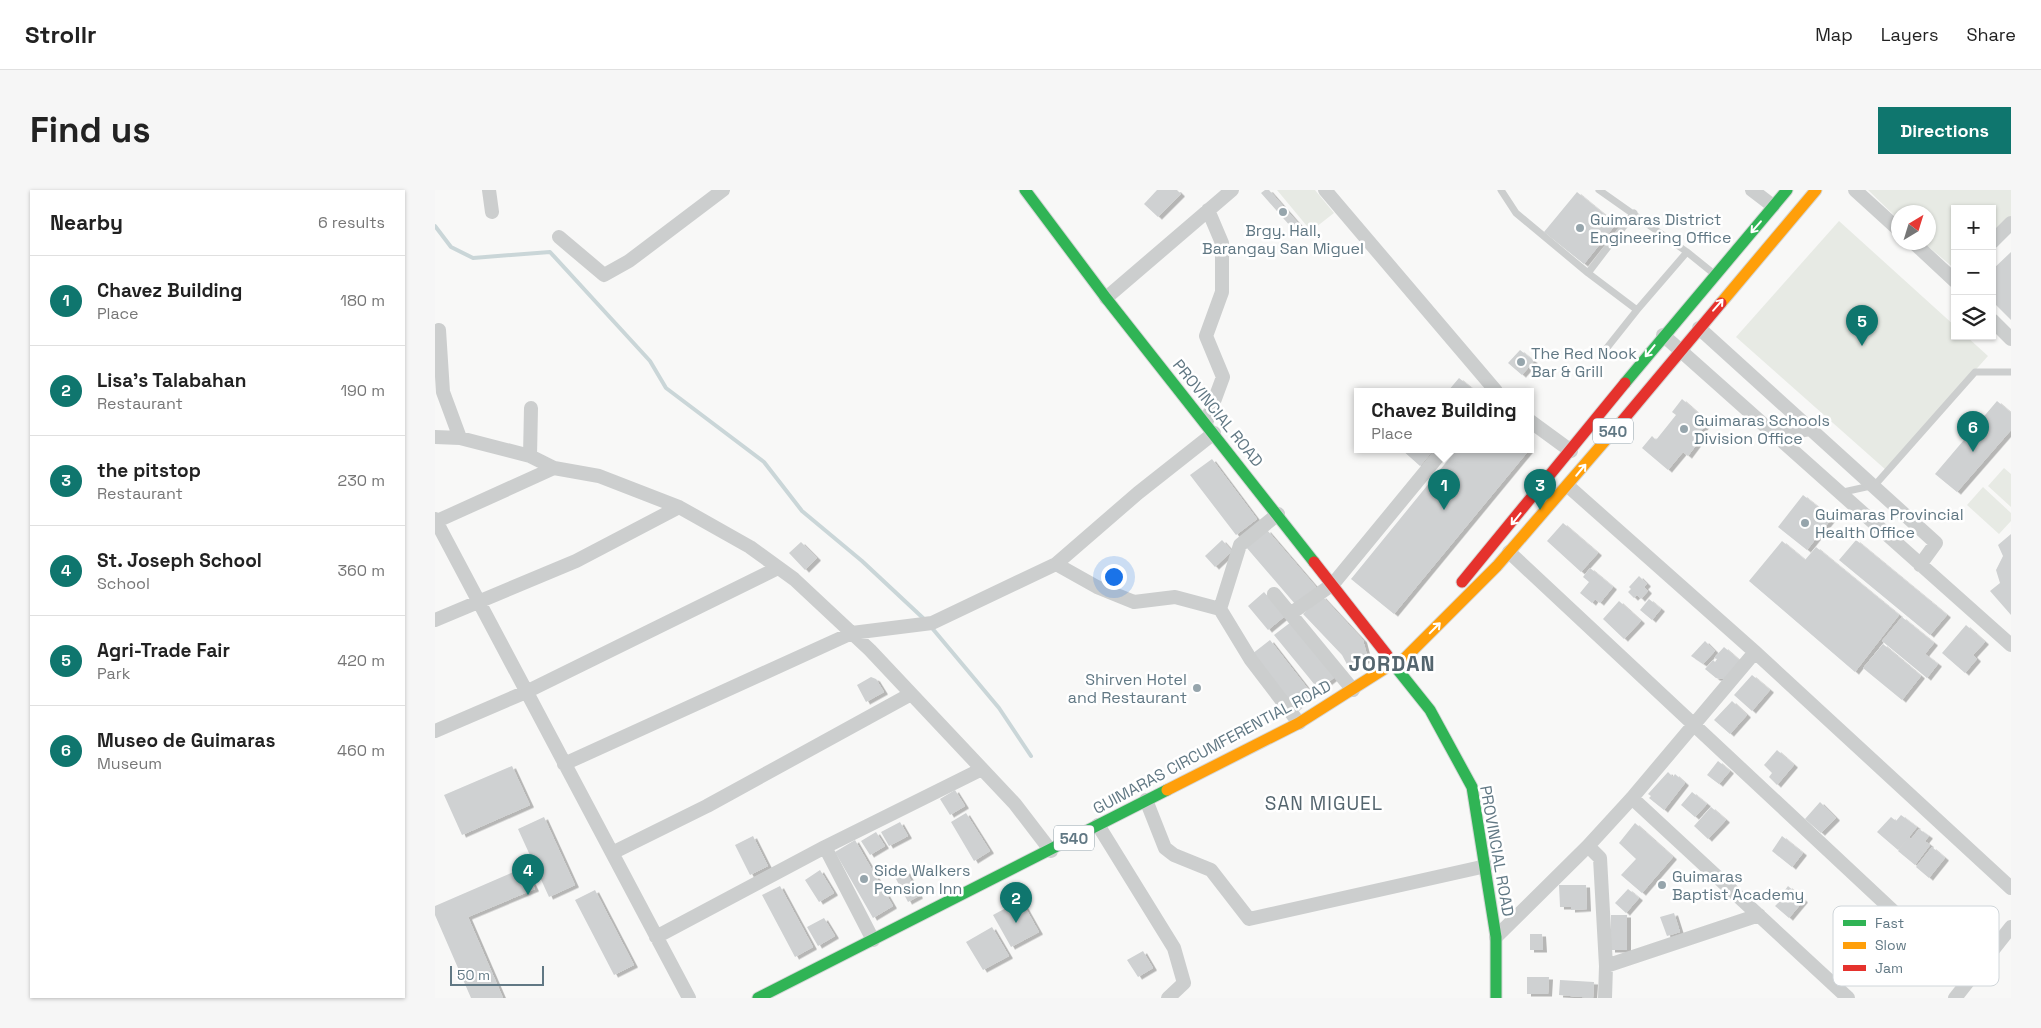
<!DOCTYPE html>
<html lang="en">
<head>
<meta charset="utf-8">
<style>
  :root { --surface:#fff; --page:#f6f6f6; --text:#222; --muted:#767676; --line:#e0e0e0; --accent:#0f766e }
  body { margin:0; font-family:"Space Grotesk",sans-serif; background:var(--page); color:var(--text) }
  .controls { position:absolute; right:15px; top:15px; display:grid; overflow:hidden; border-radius:0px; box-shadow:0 1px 4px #0004 }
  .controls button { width:45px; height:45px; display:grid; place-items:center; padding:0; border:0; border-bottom:1px solid var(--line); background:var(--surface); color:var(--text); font:25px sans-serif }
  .compass { position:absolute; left:1456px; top:15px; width:45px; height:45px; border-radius:50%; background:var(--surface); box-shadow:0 1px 4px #0004; rotate:38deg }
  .scale { position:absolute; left:15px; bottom:12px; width:94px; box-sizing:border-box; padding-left:5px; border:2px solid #617884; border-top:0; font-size:14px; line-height:18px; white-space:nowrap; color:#617884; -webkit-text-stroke:4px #fff; paint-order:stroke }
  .you { position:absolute; left:678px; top:386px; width:18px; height:18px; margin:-12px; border:4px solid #fff; border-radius:50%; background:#1a73e8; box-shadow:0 0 0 8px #1a73e833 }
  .badge { display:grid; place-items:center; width:32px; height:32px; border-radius:50%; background:var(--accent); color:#fff; font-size:16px; font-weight:700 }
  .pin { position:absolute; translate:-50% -41px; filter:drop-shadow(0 1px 2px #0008) }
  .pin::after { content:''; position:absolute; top:26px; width:18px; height:15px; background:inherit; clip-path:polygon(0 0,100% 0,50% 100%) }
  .popup { position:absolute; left:919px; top:198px; width:180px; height:65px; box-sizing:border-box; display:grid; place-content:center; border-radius:0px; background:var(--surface); filter:drop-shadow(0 1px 4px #0005); font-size:16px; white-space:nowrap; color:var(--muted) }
  .popup b { font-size:19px; color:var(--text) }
  .popup::after { content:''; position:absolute; left:50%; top:100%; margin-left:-10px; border:10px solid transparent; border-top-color:var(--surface) }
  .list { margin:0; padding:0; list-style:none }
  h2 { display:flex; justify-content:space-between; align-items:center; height:65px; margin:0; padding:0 20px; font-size:21px }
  h2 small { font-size:16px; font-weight:400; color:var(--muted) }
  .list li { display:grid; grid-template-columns:32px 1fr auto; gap:15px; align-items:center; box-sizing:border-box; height:90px; padding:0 20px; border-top:1px solid var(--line) }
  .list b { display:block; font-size:19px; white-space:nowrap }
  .list p { margin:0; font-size:16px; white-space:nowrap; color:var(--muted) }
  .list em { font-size:16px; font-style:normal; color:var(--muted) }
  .icon { flex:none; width:28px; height:28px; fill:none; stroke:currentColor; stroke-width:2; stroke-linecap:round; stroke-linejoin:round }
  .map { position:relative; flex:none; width:1576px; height:808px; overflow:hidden; border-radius:0px }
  header { display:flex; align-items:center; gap:30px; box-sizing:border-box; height:70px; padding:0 25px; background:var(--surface); border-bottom:1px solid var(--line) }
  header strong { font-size:24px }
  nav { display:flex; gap:28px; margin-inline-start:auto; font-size:18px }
  .intro { display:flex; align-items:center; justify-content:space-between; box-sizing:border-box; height:120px; padding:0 30px }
  h1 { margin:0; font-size:35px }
  .button { padding:12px 22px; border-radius:0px; background:var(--accent); color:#fff; font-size:18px; font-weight:700 }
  main { display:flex; gap:30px; padding:0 30px }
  aside { flex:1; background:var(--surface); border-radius:0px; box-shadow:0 1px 4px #0004 }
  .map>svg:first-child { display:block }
</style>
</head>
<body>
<header>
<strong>Strollr</strong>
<nav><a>Map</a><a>Layers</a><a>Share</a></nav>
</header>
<div class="intro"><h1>Find us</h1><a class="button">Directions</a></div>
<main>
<aside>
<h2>Nearby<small>6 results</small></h2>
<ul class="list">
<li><span class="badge">1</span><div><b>Chavez Building</b><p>Place</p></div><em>180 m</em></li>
<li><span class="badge">2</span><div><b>Lisa's Talabahan</b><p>Restaurant</p></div><em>190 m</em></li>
<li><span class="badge">3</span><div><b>the pitstop</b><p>Restaurant</p></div><em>230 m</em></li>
<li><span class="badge">4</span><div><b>St. Joseph School</b><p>School</p></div><em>360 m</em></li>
<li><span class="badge">5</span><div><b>Agri-Trade Fair</b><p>Park</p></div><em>420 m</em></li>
<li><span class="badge">6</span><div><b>Museo de Guimaras</b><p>Museum</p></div><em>460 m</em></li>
</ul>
</aside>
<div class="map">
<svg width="1576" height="808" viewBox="0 0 1576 808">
  <defs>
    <filter id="shadow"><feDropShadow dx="4" dy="2.5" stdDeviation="0" flood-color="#0004"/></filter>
  </defs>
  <rect width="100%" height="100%" fill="#f8f8f7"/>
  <path fill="#e7eae4" d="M842 0H880L899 23 876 41Z
    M1433 0H1576V26L1557 45V19H1520V79L1489 53 1494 52V22H1464L1463 29Z
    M1404 31 1520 136V146H1531L1553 166 1451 280 1301 147Z
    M1569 278 1576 284V317L1553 296Z
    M1548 297 1576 323V331L1564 344 1532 315Z"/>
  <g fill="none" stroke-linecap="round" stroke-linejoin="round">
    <path stroke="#cad6d8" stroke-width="4" d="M0 36 16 57 38 68 115 62 215 171 231 198 329 272 367 321 427 371 488 428
      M497 438 564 518 596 566"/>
  </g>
  <path fill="#cfd1d2" filter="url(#shadow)" d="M722 0H742L746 4 723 27 709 14Z
    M830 0H834L870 41 864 46 826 3Z
    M1142 2 1181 34 1149 74 1109 42Z
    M1576 62V130L1557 111V80Z
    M1085 160 1099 171 1087 185 1073 173Z
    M1024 188 1040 201H1013Z
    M1247 209 1273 232 1258 251 1262 254 1253 266 1248 262 1233 280 1207 258 1217 246 1221 250 1241 225 1237 222Z
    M1562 211 1576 223V240L1522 302 1500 284Z
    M966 259H999L985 276Z
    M1022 259H1095L959 424 916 389Z
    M777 269 822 329 801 345 755 285Z
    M1368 305 1397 328 1372 360 1343 337Z
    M1128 333 1163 363 1146 382 1112 351Z
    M832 340 881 397 860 414 811 357Z
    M1576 344V425L1555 401 1565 393 1561 380 1568 366 1563 355Z
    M787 350 797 361 780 377 770 366Z
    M1421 350 1512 425 1495 445 1404 370Z
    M1347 351 1370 370 1381 357 1464 425 1420 482 1314 391Z
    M366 352 382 368 370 380 354 363Z
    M1155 378 1178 397 1165 413 1160 409 1157 413 1145 403 1154 392 1148 387Z
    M1204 386 1212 394 1209 397 1213 401 1206 409 1202 405 1199 408 1193 402 1196 399 1194 397Z
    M829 402 850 426 833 440 813 416Z
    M887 406 928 450 933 469 915 480 907 465 868 424Z
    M1214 409 1226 419 1217 430 1205 420Z
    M1184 411 1206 431 1189 449 1168 429Z
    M1467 427 1499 453 1490 464 1503 474 1492 488 1447 451Z
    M856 432 901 486 884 500 839 445Z
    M1531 435 1550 452 1538 465 1542 469 1530 483 1507 463Z
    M835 450 877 504 860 518 817 464Z
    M1270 451 1280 461 1268 474 1256 466Z
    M1448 454 1486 486 1467 510 1428 478Z
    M1289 457 1305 471 1290 489 1281 488 1270 479 1278 470 1280 472 1282 469 1279 468Z
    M1317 485 1335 500 1317 521 1299 505Z
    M436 487 441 489 449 502 431 512 422 495Z
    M1297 511 1312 525 1295 544 1279 530Z
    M1342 560 1359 575 1342 595 1334 587 1337 583 1329 575Z
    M1283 571 1295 581 1284 594 1272 585Z
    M77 576 95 615 27 645 9 605Z
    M1233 582 1238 587 1240 584 1250 593 1229 620 1214 608 1216 606 1213 604Z
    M520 600 530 616 515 625 505 609Z
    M1257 602 1272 614 1260 627 1246 615Z
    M1385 612 1401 628 1386 643 1370 629Z
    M1276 617 1291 630 1273 649 1259 636Z
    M531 623 555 661 539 671 516 632Z
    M1466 625 1482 637 1474 647 1476 649 1484 639 1494 646 1490 651 1495 655 1480 675 1463 661 1473 648 1463 660 1442 642 1456 627 1461 631Z
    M109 627 140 695 114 707 83 639Z
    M465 632 473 646 454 656 446 642Z
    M1200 633 1238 667 1207 703 1186 685 1201 669 1184 653Z
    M441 642 450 656 435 665 426 651Z
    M318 646 333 676 315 685 300 655Z
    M1347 646 1368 663 1357 677 1337 661Z
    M420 650 458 716 438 728 400 662Z
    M1497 657 1510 668 1494 688 1481 677Z
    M90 677 100 699 33 727 68 808H36L0 725V716Z
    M385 680 399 703 384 712 370 690Z
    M471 681 484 706 473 712 460 687Z
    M1124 695H1151L1152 719 1136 720V717H1125Z
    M345 696 378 757 360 767 327 705Z
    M1353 696 1369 710 1354 728 1340 716 1346 710 1344 708Z
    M1193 699 1204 708 1191 723 1180 713Z
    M160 700 199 775 179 785 140 710Z
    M586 710 604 742 576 757 558 725Z
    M1239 723 1245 742 1232 746 1225 727Z
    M1176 725H1192V760H1176Z
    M389 728 400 746 383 756 372 737Z
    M557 737 574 766 548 780 531 752Z
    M1095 744H1107L1108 760H1095Z
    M708 761 718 778 703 787 692 770Z
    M1092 787H1114L1113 804H1092Z
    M1125 790 1159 792 1158 808 1124 805Z"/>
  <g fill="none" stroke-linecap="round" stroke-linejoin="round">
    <g stroke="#d4d6d6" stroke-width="13">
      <path id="fast" d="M590 0 671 108 879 372
        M1190 193 1352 0
        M963 480 995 520 1037 597 1061 747V808
        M323 808 732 600"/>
    </g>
    <g stroke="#d4d6d6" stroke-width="13">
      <path id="slow" d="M1286 113 1381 0
        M966 472 1062 376 1188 230
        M732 600 864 533 949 479"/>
    </g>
    <g stroke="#d4d6d6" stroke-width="13">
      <path id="jam" d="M1188 230 1286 113
        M879 372 952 465
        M1027 392 1190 193"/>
    </g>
    <path stroke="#cccece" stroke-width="7" d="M1066 0 1081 23 1153 83 1202 120 1167 164
      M1164 0 1252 62
      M1153 83 1199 23
      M1202 120 1252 62 1278 83
      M1404 303 1440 295 1540 182H1576"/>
    <path stroke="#cccece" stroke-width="14" d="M54 0 57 22
      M890 0 1061 201
      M1317 0 1338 16
      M1420 0 1464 40
      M124 47 169 85 194 71 288 0
      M1478 52 1520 91
      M1557 52 1576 33
      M671 108 797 0
      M1557 130 1576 149
      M1264 138 1501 353 1485 375
      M4 140 8 202 25 248
      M1228 145 1576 455
      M1095 231 1136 261
      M771 233 788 187 771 146 787 102V53L773 20
      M1339 245 1375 239
      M0 247 25 248 95 266 119 278 164 286 244 317 315 357 359 389 435 460 580 614 616 661
      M95 266 96 218
      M1133 296 1320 462 1576 698
      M0 329 254 808
      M0 332 119 278
      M1074 362 1533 791
      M621 374 662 397 699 412 740 407 785 419 816 470 864 533
      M839 404 918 500
      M785 419 805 355 843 324
      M855 424 898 394 1009 259
      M0 430 141 371 244 317
      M0 541 91 502 343 378
      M129 574 417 443 497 433 621 374 703 303 779 243
      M1197 608 1413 808
      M711 610 730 658 739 665 776 680 814 729 1051 676
      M663 635 739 758 749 793 733 808
      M1153 656 1165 668 1171 776 1170 808
      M390 657 438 750
      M177 663 272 616 476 504
      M221 747 390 657 547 579
      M1061 747 1153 656 1197 608 1320 462
      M1171 776 1324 725
      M1520 808 1576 737"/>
    <use href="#fast" stroke="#30b455" stroke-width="11"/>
    <use href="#slow" stroke="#ff9f0a" stroke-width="11"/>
    <use href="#jam" stroke="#e5322d" stroke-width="11"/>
  </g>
  <defs><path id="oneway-shaft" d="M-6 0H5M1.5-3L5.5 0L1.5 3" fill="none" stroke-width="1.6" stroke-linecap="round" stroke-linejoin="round" transform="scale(1.25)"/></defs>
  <g stroke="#fff">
    <use href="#oneway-shaft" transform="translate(1321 37) rotate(131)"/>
    <use href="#oneway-shaft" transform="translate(1283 115) rotate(-49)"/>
    <use href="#oneway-shaft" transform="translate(1215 161) rotate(129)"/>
    <use href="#oneway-shaft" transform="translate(1146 280) rotate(-50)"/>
    <use href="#oneway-shaft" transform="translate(1081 329) rotate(129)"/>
    <use href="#oneway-shaft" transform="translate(1000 438) rotate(-45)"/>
  </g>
  <g fill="#96a5ac" stroke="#fff" stroke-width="2">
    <circle cx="848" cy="22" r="5"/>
    <circle cx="1145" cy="38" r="5"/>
    <circle cx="1086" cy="172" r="5"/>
    <circle cx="1249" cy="239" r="5"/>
    <circle cx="1370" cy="333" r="5"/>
    <circle cx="762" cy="498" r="5"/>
    <circle cx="429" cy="689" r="5"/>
    <circle cx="1227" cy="695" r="5"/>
  </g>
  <g text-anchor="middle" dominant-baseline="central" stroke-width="5" stroke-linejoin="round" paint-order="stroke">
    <g fill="#fff" stroke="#90a0a9" stroke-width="1">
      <rect x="1158" y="228.5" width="40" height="25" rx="4"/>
      <rect x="619" y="635.5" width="40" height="25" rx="4"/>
    </g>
    <g font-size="15" font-weight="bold" fill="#617884">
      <text x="1178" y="241">540</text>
      <text x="639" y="648">540</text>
    </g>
    <g font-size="16" fill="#617884" stroke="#fff" text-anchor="start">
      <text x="1155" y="29">Guimaras District<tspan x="1155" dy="18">Engineering Office</tspan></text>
      <text x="848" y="40" text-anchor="middle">Brgy. Hall,<tspan x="848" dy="18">Barangay San Miguel</tspan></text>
      <text x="1096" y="163">The Red Nook<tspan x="1096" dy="18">Bar &amp; Grill</tspan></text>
      <text x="1259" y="230">Guimaras Schools<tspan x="1259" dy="18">Division Office</tspan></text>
      <text x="1380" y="324">Guimaras Provincial<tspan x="1380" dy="18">Health Office</tspan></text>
      <text x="752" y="489" text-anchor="end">Shirven Hotel<tspan x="752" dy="18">and Restaurant</tspan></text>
      <text x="439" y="680">Side Walkers<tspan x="439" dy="18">Pension Inn</tspan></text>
      <text x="1237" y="686">Guimaras<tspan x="1237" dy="18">Baptist Academy</tspan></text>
    </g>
    <g font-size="16" fill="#617884" stroke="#fff">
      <text transform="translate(783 223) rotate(51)">PROVINCIAL ROAD</text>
      <text transform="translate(777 557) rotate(-28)">GUIMARAS CIRCUMFERENTIAL ROAD</text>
      <text transform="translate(1062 661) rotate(80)">PROVINCIAL ROAD</text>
    </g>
    <g font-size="19" letter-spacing="1" fill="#54656e" stroke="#fff">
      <text x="889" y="613">SAN MIGUEL</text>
    </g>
    <g font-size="21" font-weight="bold" letter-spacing="1" fill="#54656e" stroke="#fff">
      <text x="957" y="473">JORDAN</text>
    </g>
  </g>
  <rect x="1398" y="716" width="166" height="80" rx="8" fill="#fff" stroke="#d0d6da" stroke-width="1"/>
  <rect x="1408" y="730" width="23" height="6" fill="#30b455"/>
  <rect x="1408" y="752" width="23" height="7" fill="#ff9f0a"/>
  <rect x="1408" y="775" width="23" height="6" fill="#e5322d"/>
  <g font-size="14" fill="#617884">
    <text x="1440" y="738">Fast</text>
    <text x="1440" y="760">Slow</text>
    <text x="1440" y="783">Jam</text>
  </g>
</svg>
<div class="controls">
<button>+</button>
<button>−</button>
<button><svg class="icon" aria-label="layers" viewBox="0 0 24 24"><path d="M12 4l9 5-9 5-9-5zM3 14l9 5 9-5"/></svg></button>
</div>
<svg class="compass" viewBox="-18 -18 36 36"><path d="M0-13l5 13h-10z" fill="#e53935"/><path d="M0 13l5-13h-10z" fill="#767676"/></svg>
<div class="scale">50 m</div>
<div class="you"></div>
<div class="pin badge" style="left:1009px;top:320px">1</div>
<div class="popup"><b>Chavez Building</b>Place</div>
<div class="pin badge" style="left:581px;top:733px">2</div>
<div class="pin badge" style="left:1105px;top:320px">3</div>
<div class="pin badge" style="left:93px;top:705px">4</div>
<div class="pin badge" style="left:1427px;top:156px">5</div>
<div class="pin badge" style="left:1538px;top:262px">6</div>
</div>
</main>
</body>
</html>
